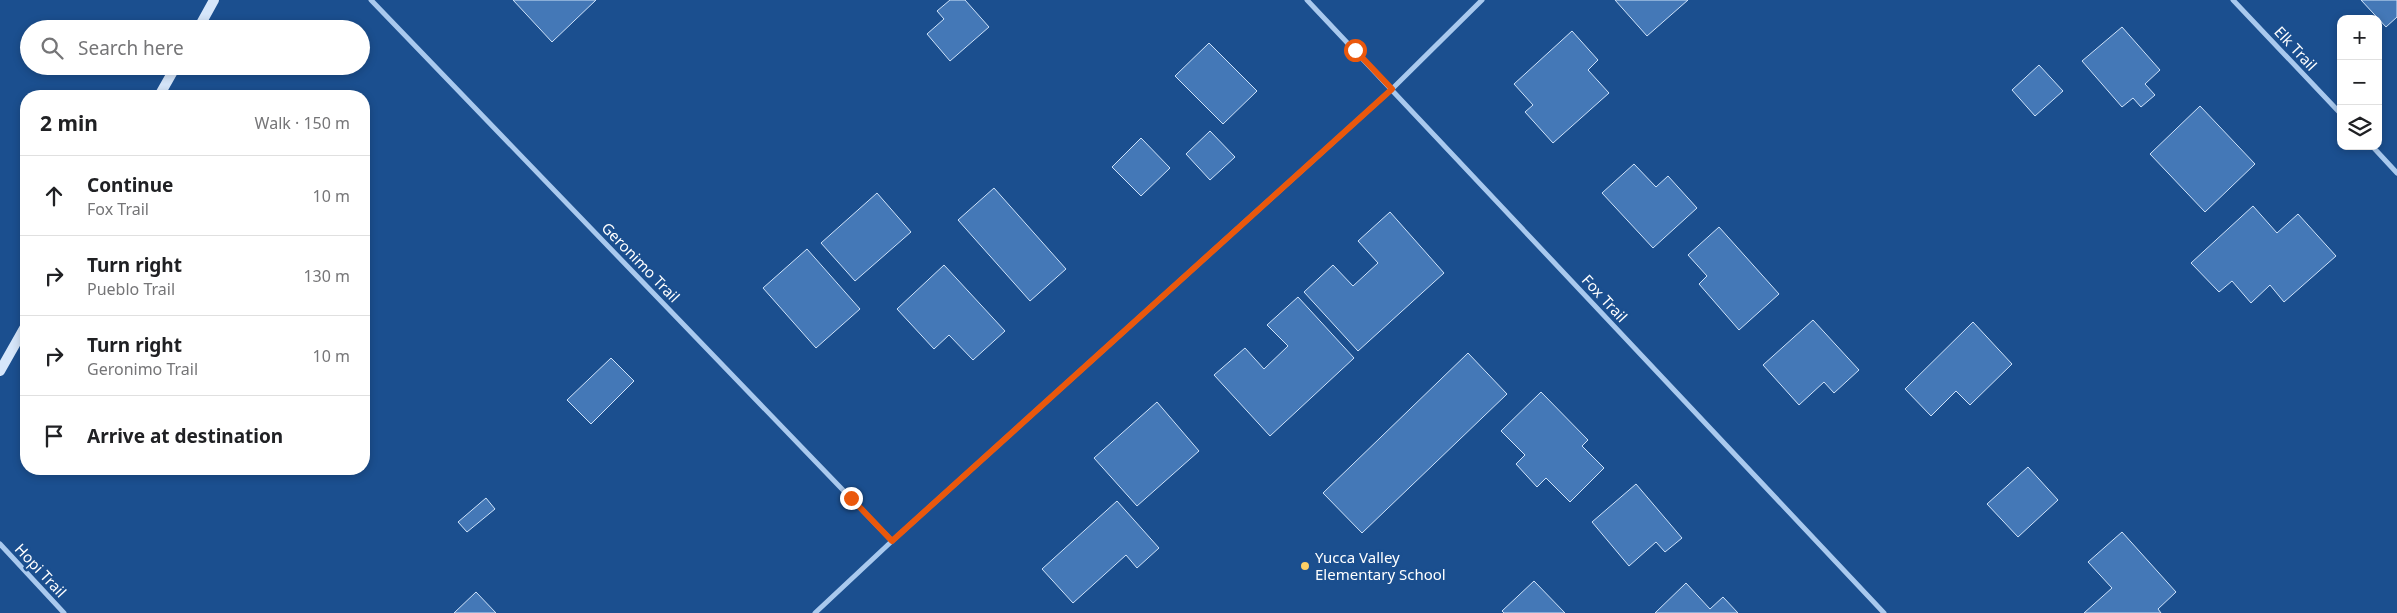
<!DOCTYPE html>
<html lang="en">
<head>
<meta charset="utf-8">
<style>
  :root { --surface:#fff; --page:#f6f6f6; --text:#202124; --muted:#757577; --line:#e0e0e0 }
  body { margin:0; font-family:"Noto Sans",sans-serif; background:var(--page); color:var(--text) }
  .controls { position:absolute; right:15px; top:15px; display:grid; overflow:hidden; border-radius:10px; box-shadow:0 2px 8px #0003 }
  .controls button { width:45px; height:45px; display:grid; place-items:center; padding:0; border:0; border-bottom:1px solid var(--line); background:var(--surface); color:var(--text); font:25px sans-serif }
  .stop { position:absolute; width:15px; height:15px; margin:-11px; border:4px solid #ea580c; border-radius:50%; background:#fff }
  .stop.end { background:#ea580c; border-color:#fff; box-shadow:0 1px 5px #0008 }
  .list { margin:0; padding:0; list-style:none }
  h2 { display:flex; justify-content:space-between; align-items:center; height:65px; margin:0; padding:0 20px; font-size:21px }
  h2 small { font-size:16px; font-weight:400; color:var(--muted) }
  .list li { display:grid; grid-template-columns:32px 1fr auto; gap:15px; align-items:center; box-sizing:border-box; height:80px; padding:0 20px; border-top:1px solid var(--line) }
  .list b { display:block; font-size:19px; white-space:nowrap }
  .list p { margin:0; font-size:16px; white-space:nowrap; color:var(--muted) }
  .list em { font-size:16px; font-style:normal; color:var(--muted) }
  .icon { flex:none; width:28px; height:28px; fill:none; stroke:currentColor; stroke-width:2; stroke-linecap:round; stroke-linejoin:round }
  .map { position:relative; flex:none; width:2397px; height:613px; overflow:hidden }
  .search { position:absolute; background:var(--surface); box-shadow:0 2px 8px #0003; left:20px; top:20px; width:350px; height:55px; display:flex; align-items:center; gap:12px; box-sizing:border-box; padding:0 18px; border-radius:28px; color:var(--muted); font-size:19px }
  .panel { position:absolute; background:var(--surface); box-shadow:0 2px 8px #0003; left:20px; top:90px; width:350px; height:385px; border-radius:20px }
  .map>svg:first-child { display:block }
</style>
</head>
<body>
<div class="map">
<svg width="2397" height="613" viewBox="0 0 2397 613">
  <rect width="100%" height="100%" fill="#1b4f8f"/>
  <path fill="#4478b7" stroke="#cfe3fa" d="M513 0H596L552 42Z
    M950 0H965L989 27 950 61 927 34 944 19 937 11Z
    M1615 0H1688L1647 36Z
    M2361 0H2397V17L2386 27Z
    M2122 27 2160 70 2145 84 2155 95 2141 107 2133 98 2122 107 2082 61Z
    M1572 31 1598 60 1588 70 1609 93 1553 143 1525 112 1533 105 1514 84Z
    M1209 43 1257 91 1223 124 1175 76Z
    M2039 65 2063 91 2035 116 2012 90Z
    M2200 106 2255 164 2205 212 2150 154Z
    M1210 131 1235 157 1210 180 1186 154Z
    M1141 138 1170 168 1141 196 1112 167Z
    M1634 164 1656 187 1668 176 1697 208 1653 248 1602 193Z
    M994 188 1066 269 1030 301 958 220Z
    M877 193 911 232 855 281 821 243Z
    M2253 206 2277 233 2298 214 2336 256 2284 302 2270 285 2251 303 2232 281 2219 292 2191 263Z
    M1390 212 1444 273 1358 351 1304 292 1333 265 1353 286 1378 263 1358 241Z
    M1719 227 1779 294 1739 330 1699 284 1707 276 1688 255Z
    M807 249 860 309 816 348 763 288Z
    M944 265 1005 331 973 360 949 335 934 349 897 309Z
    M1298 297 1354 358 1270 436 1214 375 1245 348 1264 369 1288 346 1267 325Z
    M1813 320 1859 370 1834 393 1824 382 1799 405 1763 365Z
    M1973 322 2012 364 1970 405 1956 391 1931 416 1905 389Z
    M1468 353 1507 394 1362 533 1323 493Z
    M611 358 634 381 591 424 567 400Z
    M1541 392 1588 440 1582 446 1604 468 1570 502 1546 478 1537 487 1516 464 1525 455 1501 431Z
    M1157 402 1199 451 1137 506 1094 458Z
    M2028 467 2058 500 2018 537 1987 504Z
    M1636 484 1682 538 1665 552 1656 542 1629 566 1592 522Z
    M486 498 495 509 467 532 458 522Z
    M1117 501 1159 548 1137 568 1126 555 1073 603 1042 569Z
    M2122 532 2176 592 2158 609 2161 613H2084L2112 588 2088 562Z
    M1534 581 1565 613H1504L1502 611Z
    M1686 583 1710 609 1723 597 1738 613H1655Z
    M476 592 496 613H454Z"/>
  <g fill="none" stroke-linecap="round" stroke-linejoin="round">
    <path stroke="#a9c9ee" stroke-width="5" d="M371 0 892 541
      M1307 0 1884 613
      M2233 0 2341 114
      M2372 146 2397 173
      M0 544 64 613
      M815 613 892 541 1392 89 1482 0"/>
    <path stroke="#d6e6fa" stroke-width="10" d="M198 29 214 0
      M159 96 176 66
      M0 371 26 325"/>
  </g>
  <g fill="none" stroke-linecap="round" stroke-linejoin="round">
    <path stroke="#ea580c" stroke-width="6" d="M851 498 892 541 1392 89 1355 50"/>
  </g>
  <circle fill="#ffd166" stroke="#1b4f8f" stroke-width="2" cx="1305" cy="566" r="5"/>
  <g text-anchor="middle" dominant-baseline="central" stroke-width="5" stroke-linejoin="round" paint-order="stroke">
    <g font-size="15" fill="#fff" stroke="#1b4f8f">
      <text transform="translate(2296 48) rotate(47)">Elk Trail</text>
      <text transform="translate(641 262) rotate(46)">Geronimo Trail</text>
      <text transform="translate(1605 298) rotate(47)">Fox Trail</text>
      <text transform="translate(41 570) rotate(47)">Hopi Trail</text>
    </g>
    <g font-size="15" fill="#fff" stroke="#1b4f8f" text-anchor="start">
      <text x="1315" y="557">Yucca Valley<tspan x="1315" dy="17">Elementary School</tspan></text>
    </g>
  </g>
</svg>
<div class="controls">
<button>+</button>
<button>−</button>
<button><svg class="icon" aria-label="layers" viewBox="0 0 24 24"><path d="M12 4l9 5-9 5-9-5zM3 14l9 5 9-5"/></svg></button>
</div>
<div class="stop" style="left:1355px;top:50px"></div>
<div class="stop end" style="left:851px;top:498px"></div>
<div class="search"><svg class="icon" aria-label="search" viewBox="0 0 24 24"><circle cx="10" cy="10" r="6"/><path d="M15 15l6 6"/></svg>Search here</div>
<section class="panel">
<h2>2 min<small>Walk · 150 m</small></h2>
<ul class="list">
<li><svg class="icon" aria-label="ahead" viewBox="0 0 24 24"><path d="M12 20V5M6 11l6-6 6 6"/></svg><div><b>Continue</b><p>Fox Trail</p></div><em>10 m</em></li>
<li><svg class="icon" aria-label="right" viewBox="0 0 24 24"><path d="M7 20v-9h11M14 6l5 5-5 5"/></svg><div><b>Turn right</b><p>Pueblo Trail</p></div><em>130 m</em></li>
<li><svg class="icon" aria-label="right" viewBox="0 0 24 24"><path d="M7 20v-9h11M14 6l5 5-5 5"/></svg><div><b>Turn right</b><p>Geronimo Trail</p></div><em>10 m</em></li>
<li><svg class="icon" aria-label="arrive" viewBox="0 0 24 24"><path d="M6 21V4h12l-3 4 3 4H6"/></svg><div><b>Arrive at destination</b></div></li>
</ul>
</section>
</div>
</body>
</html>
